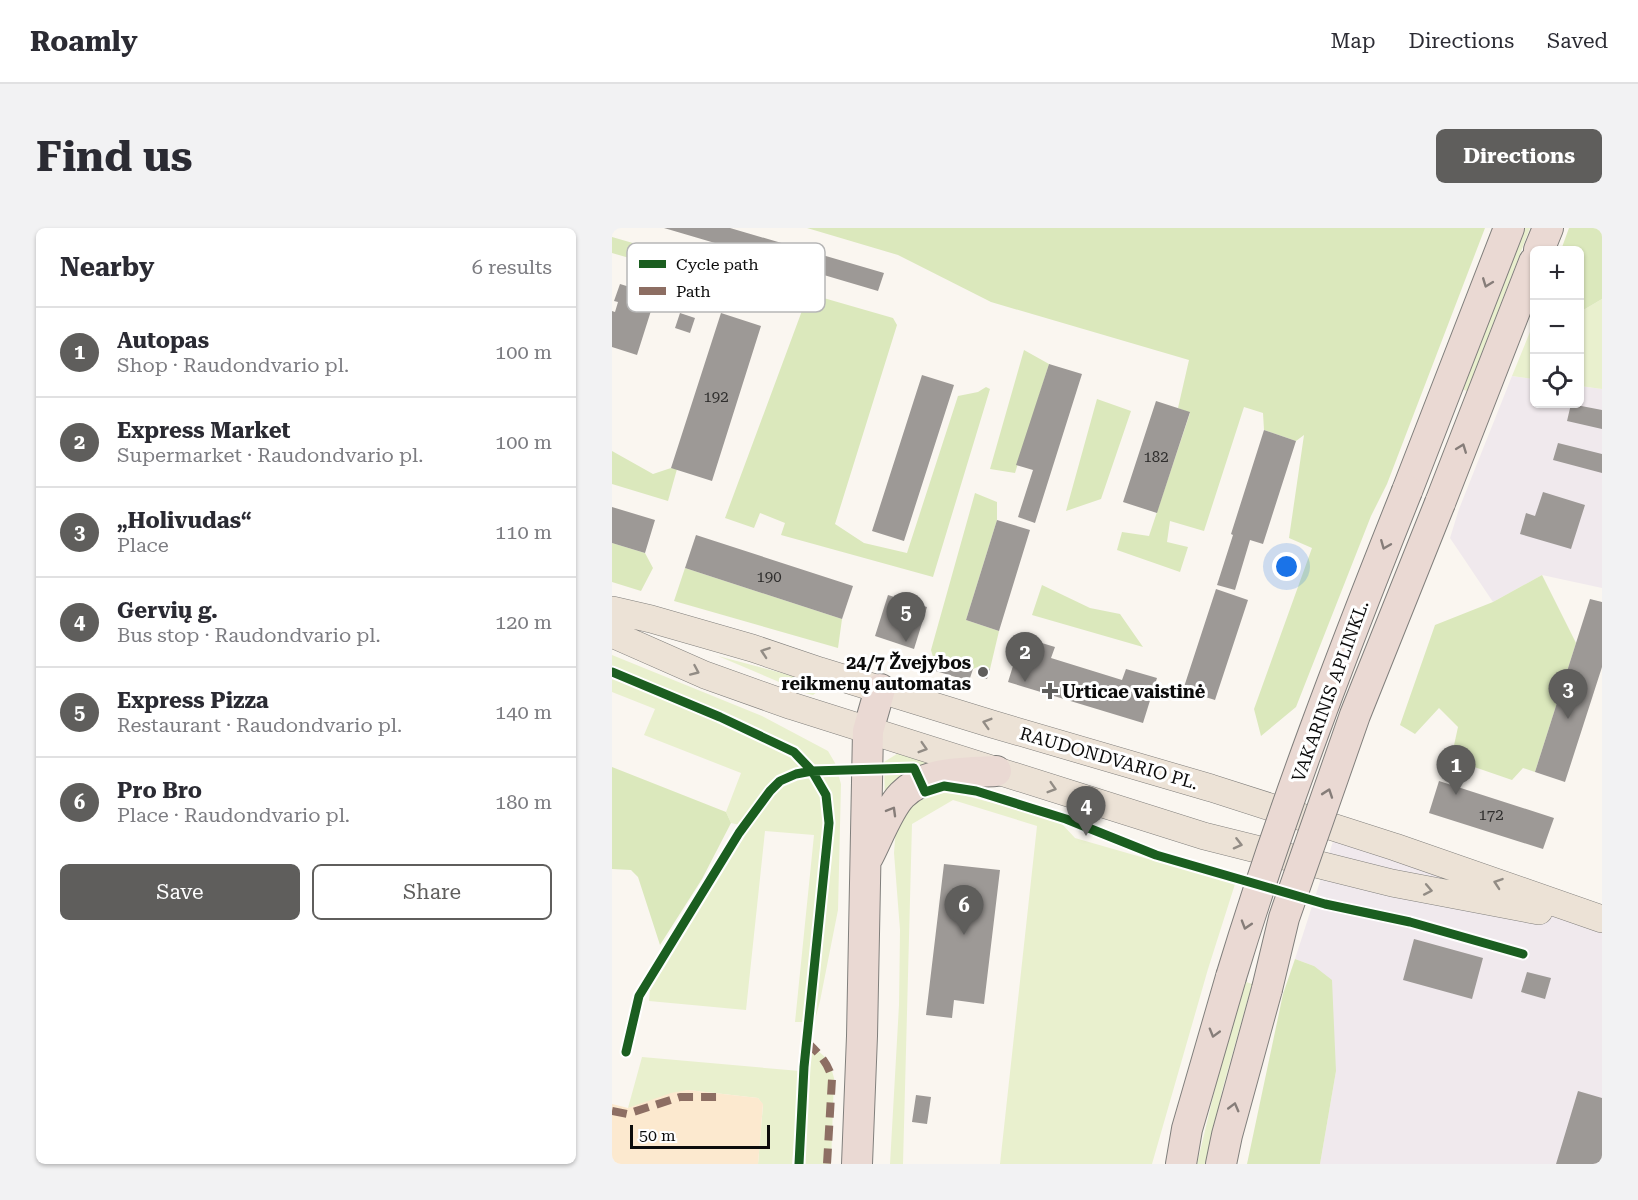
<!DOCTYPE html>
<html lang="en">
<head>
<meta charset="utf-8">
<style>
  :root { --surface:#fff; --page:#f2f2f3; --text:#2b2b33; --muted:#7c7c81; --line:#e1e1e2; --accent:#5f5e5c }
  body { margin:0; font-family:"Roboto Serif",serif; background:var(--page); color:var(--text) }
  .controls { position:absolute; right:18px; top:18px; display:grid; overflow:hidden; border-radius:9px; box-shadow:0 2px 4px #0004 }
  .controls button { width:54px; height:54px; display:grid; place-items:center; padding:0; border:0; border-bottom:2px solid var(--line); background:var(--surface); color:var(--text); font:30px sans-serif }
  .scale { position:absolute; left:18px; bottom:15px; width:140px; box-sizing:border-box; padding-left:6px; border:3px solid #0c0c0c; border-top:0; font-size:16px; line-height:21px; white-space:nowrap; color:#0c0c0c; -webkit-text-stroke:4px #fff; paint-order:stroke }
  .you { position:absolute; left:675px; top:339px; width:21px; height:21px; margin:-15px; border:4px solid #fff; border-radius:50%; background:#1a73e8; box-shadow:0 0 0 9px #1a73e833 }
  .badge { display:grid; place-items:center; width:39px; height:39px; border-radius:50%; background:var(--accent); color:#fff; font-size:20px; font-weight:700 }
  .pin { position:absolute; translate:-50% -50px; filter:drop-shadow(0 2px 3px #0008) }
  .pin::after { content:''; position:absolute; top:32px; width:21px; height:18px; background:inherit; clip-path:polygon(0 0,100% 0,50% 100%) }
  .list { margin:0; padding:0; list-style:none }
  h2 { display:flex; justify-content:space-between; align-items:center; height:78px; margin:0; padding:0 24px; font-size:26px }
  h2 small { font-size:20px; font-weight:400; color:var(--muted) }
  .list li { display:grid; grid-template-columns:39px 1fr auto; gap:18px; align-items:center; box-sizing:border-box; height:90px; padding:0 24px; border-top:2px solid var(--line) }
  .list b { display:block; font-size:22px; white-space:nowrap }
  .list p { margin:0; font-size:20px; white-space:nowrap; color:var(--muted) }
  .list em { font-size:20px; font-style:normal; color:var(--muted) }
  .actions { display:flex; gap:12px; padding:18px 24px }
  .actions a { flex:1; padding:14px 0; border:2px solid var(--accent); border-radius:9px; text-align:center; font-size:21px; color:var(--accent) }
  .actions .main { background:var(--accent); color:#fff }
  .icon { flex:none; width:33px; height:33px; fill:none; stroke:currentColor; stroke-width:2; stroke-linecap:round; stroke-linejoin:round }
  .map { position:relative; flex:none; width:990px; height:936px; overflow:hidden; border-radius:9px }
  header { display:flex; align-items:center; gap:36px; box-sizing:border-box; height:84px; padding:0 30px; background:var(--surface); border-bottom:2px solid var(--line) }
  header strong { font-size:28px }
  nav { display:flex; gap:33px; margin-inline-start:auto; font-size:21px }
  .intro { display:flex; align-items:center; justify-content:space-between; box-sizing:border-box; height:144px; padding:0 36px }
  h1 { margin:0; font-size:42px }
  .button { padding:15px 27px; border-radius:9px; background:var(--accent); color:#fff; font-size:21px; font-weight:700 }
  main { display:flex; gap:36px; padding:0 36px }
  aside { flex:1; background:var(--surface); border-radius:9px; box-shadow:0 2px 4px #0004 }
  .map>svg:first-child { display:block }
</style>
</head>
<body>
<header>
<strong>Roamly</strong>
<nav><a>Map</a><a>Directions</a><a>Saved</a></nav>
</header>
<div class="intro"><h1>Find us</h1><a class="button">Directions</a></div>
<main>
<aside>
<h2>Nearby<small>6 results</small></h2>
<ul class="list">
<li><span class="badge">1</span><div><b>Autopas</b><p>Shop · Raudondvario pl.</p></div><em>100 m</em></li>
<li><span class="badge">2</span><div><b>Express Market</b><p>Supermarket · Raudondvario pl.</p></div><em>100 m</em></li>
<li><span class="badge">3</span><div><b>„Holivudas“</b><p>Place</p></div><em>110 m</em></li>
<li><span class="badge">4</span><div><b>Gervių g.</b><p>Bus stop · Raudondvario pl.</p></div><em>120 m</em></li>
<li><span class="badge">5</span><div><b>Express Pizza</b><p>Restaurant · Raudondvario pl.</p></div><em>140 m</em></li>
<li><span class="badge">6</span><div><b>Pro Bro</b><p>Place · Raudondvario pl.</p></div><em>180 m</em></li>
</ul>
<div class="actions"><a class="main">Save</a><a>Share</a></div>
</aside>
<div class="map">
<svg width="990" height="936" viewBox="0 0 990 936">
  <rect width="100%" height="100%" fill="#faf6f0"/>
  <path fill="#f0e9ed" d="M900 148 922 151V176H968V158L990 161V360L930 347 881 374 838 310 847 281Z
    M725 601 990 691V936H708L724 843 702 738 683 731Z"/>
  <path fill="#e9f0ce" d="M911 0H918L855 163 846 160Z
    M990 71V161L968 158V84Z
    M922 94V151L900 148Z
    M0 427 150 488 216 523 223 535 229 556 226 682 208 773 203 792 192 794H183L202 607 153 603 134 782 37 773 38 762 137 599 119 595 114 584 129 545 32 507 43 481 0 464Z
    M106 428 204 454 208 458 205 464 201 467 193 465Z
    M288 524 328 536 273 575 272 534Z
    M308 564 316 567 339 564 431 588 450 596 463 610 623 656 596 741 540 936H388L425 598 341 572 300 596 291 936H278L287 777 288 702 282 625 284 598Z
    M629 752 640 756 610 863 595 936H585Z
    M200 819C214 828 218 833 222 850L219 936H190L197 820Z
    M30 829 188 843 180 936H146L151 877 146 870 76 862 16 880Z"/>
  <path fill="#dbe8bc" d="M195 0H873L775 256 759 288 684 479 649 508 642 481 700 320 677 310 692 207 684 213 652 202 651 185 632 179 592 303 558 293 555 314 576 319 568 344 505 322 510 304 537 308 578 185 566 180 577 132 379 74 286 27Z
    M957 0H990V71L968 84V22H949Z
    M0 9 281 90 285 97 223 296 252 315 295 325 346 168 366 164 374 159 378 161 321 349 169 307 173 295 148 285 142 300 113 290 191 80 0 25Z
    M412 122 437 136 403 245 378 241Z
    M485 171 519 183 489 271 454 283Z
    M0 223 41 246 59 240 65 241 56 273 0 256Z
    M363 265 385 274V292L354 392 387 403 378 441 368 438 361 441 321 429 319 422Z
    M0 315 33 325 41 340 29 363 0 354Z
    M73 340 230 391 226 420 62 373Z
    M930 347 964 415 923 544 911 540 900 552 839 531 846 499 827 480 803 506 788 497 823 397 881 374Z
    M430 357 478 380 508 386 531 419 420 387Z
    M0 539 114 584 119 595 90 651 48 717 26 649 19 642 0 641Z
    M683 731 702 738 720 752 724 843 708 936H635L671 766Z"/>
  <path fill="#fce9cf" d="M76 862 146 870 151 876 146 936H0V876L16 880 59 865Z"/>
  <path fill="#9d9996" d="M52 0H118L272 45 266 63Z
    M8 56 44 67 25 127 0 119V83L3 84 6 74 2 73Z
    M68 85 83 90 78 105 63 100Z
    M109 85 149 98 100 253 59 240Z
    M437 136 470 146 423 295 406 289 421 242 404 237Z
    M310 147 342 157 292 313 260 303Z
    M544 173 578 184 545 285 511 274Z
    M959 176 990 182V201L955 193Z
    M652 202 684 213 651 316 638 312 623 362 605 357 621 307 619 306Z
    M946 215 990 226V245L941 232Z
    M931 264 973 277 959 321 908 306 914 285 923 288Z
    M0 279 43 292 33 325 0 315Z
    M385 292 418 302 387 403 354 392Z
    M84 307 241 358 230 391 73 340Z
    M604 361 636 372 603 472 571 462Z
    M276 367 315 379 302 421 263 408Z
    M978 371 990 374V439L953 554 923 544Z
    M410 409 443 419 439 430 510 452 514 441 545 450 531 495 396 454Z
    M321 429 361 441 357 453 317 441Z
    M368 438 378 441 375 451 365 448Z
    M827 553 942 590 931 621 817 585Z
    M332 636 388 642 372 776 342 772 340 790 314 787Z
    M802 711 871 730 860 771 791 752Z
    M915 744 939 750 933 771 909 764Z
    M966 863 990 870V936H944Z
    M304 867 319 869 315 896 300 894Z"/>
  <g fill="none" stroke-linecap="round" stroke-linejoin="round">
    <g stroke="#807f7c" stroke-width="28">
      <path id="primary" d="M0 382 39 391 140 420 208 443 380 496 599 560 783 619 990 691
        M0 406 93 447 180 478 592 608 780 655 927 683"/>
    </g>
    <g stroke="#807f7c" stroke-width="32">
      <path id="highway" d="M927 22 936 0
        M795 263 897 0
        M828 275 922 34
        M256 629C265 612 277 580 290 567 315 542 351 545 384 543
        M245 936 250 808 256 503 268 461
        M569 936 575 901 619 749
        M609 936 615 907 655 761"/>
    </g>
    <use href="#primary" stroke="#ece2d6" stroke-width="27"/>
    <use href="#highway" stroke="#ead9d3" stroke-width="30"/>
    <g stroke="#807f7c" stroke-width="32" stroke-linecap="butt">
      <path id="highway-bridge" d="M619 749C669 584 731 423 795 263
        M655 761 672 690 743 487 828 275"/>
    </g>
    <use href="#highway-bridge" stroke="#ead9d3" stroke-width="30"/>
    <path stroke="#8d6e63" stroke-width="8" stroke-dasharray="15 8" stroke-linecap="butt" d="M195 814C207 826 216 834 220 851L215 936
      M0 883 15 886 68 869H111"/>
    <g stroke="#fff" stroke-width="13">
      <path id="cycleway" d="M0 444 108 489 182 524 200 543 214 567 217 595 192 839 187 936
        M14 824 27 768 127 605 158 563 168 553 184 546 200 543 302 540 313 564 332 558 364 563 454 591 544 627 713 676 798 694 911 726"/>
    </g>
    <use href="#cycleway" stroke="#1b5e20" stroke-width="9"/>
  </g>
  <defs><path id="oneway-chevron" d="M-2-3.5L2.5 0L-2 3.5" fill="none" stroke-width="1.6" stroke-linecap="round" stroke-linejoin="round" transform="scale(1.5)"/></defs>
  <g stroke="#867d79">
    <use href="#oneway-chevron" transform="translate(875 55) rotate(111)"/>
    <use href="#oneway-chevron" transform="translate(850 220) rotate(-69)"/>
    <use href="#oneway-chevron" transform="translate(773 317) rotate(112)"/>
    <use href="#oneway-chevron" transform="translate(716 565) rotate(-71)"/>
    <use href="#oneway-chevron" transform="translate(280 583) rotate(-60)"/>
    <use href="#oneway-chevron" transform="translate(634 697) rotate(107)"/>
    <use href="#oneway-chevron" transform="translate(602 805) rotate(106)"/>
    <use href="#oneway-chevron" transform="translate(622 879) rotate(-75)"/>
  </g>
  <g stroke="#928c85">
    <use href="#oneway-chevron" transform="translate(153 424) rotate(-161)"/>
    <use href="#oneway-chevron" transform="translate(83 443) rotate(24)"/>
    <use href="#oneway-chevron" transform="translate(375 495) rotate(-163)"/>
    <use href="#oneway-chevron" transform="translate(311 520) rotate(17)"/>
    <use href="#oneway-chevron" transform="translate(440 560) rotate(17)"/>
    <use href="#oneway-chevron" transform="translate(626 616) rotate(14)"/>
    <use href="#oneway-chevron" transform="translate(886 655) rotate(-161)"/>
    <use href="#oneway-chevron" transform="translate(816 662) rotate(11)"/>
  </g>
  <g fill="#5f5e5c" stroke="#fff" stroke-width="2">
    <circle cx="371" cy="444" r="6"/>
    <path d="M435 454h6v6h6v6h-6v6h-6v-6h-6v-6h6z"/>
  </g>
  <g text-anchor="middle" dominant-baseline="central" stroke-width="6" stroke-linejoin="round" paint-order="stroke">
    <g font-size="15" fill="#302f2e">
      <text x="104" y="169">192</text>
      <text x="544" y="229">182</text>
      <text x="157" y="349">190</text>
      <text x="879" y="587">172</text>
    </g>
    <g font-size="18" font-weight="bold" fill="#0c0c0c" stroke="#fff" text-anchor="end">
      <text x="359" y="434">24/7 Žvejybos<tspan x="359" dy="21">reikmenų automatas</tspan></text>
      <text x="450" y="463" text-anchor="start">Urticae vaistinė</text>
    </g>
    <g font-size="18" fill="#0c0c0c" stroke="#fff">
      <text transform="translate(718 463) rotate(-70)">VAKARINIS APLINKL.</text>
      <text transform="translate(497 530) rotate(16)">RAUDONDVARIO PL.</text>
    </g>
  </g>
  <rect x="15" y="15" width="198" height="69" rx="9" fill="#fff" stroke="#b6b6b6" stroke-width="1.5"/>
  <rect x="27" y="32" width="27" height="8" fill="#1b5e20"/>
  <rect x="27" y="59" width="27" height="8" fill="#8d6e63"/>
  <g font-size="16" fill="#0c0c0c">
    <text x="64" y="42">Cycle path</text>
    <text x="64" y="69">Path</text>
  </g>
</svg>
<div class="controls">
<button>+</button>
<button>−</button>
<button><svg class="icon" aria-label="locate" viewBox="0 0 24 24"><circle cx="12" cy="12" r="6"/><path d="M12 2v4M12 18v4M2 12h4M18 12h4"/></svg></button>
</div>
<div class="scale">50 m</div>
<div class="you"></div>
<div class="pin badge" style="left:844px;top:567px">1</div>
<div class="pin badge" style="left:413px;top:454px">2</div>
<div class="pin badge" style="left:956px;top:491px">3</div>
<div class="pin badge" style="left:474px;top:608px">4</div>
<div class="pin badge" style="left:294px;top:414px">5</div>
<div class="pin badge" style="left:352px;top:707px">6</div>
</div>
</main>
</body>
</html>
